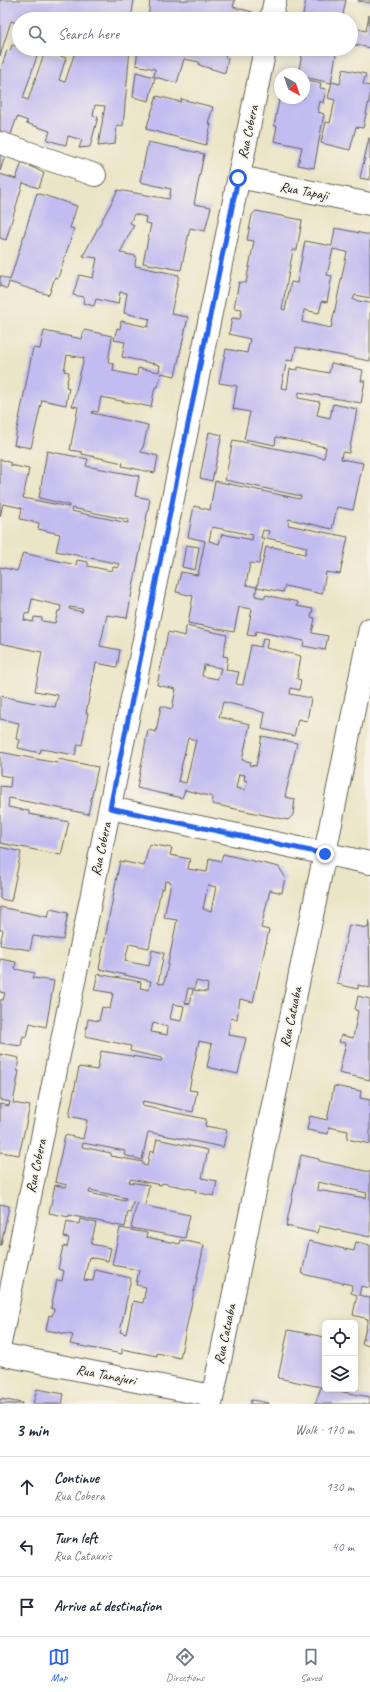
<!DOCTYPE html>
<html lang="en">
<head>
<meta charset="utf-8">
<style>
  :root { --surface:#fff; --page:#f2f2f3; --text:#1f2937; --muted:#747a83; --line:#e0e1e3; --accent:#2563eb }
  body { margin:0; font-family:Caveat,sans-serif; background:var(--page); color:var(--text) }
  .controls { position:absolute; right:12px; bottom:12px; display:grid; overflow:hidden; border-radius:6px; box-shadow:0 2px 10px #0003 }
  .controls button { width:36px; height:36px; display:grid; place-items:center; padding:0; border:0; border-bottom:1px solid var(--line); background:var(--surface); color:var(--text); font:20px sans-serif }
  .compass { position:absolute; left:274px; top:68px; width:36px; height:36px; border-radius:50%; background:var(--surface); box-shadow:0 2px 10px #0003; rotate:140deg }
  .stop { position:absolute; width:12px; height:12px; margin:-9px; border:3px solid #2563eb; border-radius:50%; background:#fff }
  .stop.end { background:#2563eb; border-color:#fff; box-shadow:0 1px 4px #0008 }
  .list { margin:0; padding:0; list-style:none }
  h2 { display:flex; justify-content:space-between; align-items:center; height:52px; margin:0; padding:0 16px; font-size:17px }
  h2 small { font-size:13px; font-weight:400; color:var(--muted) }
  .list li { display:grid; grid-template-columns:26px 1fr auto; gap:12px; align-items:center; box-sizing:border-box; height:60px; padding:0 16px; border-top:1px solid var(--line) }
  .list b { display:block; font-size:15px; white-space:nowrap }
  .list p { margin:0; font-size:13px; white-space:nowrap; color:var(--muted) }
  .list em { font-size:13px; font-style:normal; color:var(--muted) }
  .icon { flex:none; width:22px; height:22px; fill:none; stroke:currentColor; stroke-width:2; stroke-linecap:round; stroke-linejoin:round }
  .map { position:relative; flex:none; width:370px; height:1404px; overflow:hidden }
  .search { position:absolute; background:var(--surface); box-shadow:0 2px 10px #0003; left:12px; right:12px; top:12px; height:44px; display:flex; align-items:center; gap:10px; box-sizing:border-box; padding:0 14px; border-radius:22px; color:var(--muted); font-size:15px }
  .sheet { height:232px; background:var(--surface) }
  nav { display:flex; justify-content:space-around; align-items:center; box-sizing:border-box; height:56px; border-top:1px solid var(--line); background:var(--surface); font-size:11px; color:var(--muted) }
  nav a { display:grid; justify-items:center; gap:2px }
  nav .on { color:var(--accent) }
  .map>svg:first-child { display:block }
</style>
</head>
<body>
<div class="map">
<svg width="370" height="1404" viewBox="0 0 370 1404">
  <rect width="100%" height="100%" fill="#f7f3e8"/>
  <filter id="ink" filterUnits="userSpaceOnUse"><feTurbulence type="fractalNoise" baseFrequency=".025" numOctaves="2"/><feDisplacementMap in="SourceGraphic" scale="8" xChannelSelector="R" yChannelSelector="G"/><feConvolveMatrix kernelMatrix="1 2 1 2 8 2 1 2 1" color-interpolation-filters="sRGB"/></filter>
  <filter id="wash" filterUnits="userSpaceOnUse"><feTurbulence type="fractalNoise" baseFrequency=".012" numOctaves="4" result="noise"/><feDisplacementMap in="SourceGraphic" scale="16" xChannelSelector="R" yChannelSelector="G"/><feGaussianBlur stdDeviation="0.9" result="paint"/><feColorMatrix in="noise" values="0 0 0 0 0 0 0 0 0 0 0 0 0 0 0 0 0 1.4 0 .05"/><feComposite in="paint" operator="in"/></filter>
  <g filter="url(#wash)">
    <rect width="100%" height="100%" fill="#ebe5c7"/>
    <g id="blocks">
      <path fill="#c2bcf0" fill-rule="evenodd" d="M0 0H134L131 19H19V24L11 21 0 56Z
        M150 0H235L233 7 253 12 251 19H148Z
        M306 0H346L342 19H302Z
        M358 0H370V3L358 1Z
        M369 15 370 48 351 44V27L366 31Z
        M12 45 19 47V49H26L38 53 23 98 28 100 45 51 66 58 59 80 65 82 76 49H130L123 126 117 125 115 144 98 146 105 106 95 105 93 116 98 117 90 147 79 148 82 140 68 136 66 145 47 140 50 131 26 123 28 121 17 117 10 137 0 133V72L7 50 10 51Z
        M138 49H158L157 52 163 53 165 49H227L225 57 228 58 225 73 199 65V62L184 59 177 83 155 77 149 101 133 97 136 72 154 77 155 69 136 65Z
        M319 49H337L331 83 304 77V74H298L303 50 319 54Z
        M343 69 366 74 363 84 370 86V96L363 128 356 127 350 150 321 143 326 122 330 123 335 100 328 98 332 82 340 84Z
        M304 79 321 83 320 88 326 89 323 103 320 101 318 112 324 114 314 168 298 165 302 147 274 141 277 126H274L279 100H282V98H304Z
        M157 96 181 102V99L213 107 208 123 211 124 206 145 146 129Z
        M369 138H370V180L360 178Z
        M148 142 204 154 194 204 211 207 205 231 190 228 181 270 143 263 151 224 145 223 146 217 134 214 130 223 134 225 120 253 136 256 135 266 179 275 171 314 188 317 175 376 161 373 158 387H155L151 407 101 397 98 412 93 411 92 413 148 425 143 448H142L141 452 158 456 155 473 122 466 123 463 82 454V452L70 450 78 407 72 406 84 358 67 355 64 371 69 372 66 387 69 388 66 405 42 400 31 448 14 445 33 348 40 349 44 331 82 339 84 330 112 336 108 363 114 364 113 371 137 376 138 368 159 372 160 365 122 357 125 342 114 340 117 328 120 329 121 321 148 327 150 319 124 313 127 293 120 292 118 304 96 299 94 306 83 303 84 297 73 295 79 275 93 278 97 258 83 256 118 190 169 199 171 189 140 182Z
        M0 155 5 156 0 171Z
        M22 162 44 173 39 188 23 183 6 240 0 238V174L16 179Z
        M37 193 77 206 70 228 74 229 58 278 55 277 49 295 9 282 7 289 0 286V276L10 280Z
        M256 211 302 220 297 250H293L282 309 285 310 291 282 297 283 305 241 332 246 335 228 370 235V298L355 295 353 300 370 303V361L296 347 293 361 287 360 281 388 287 389 290 369 298 370V367L329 373 331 363 363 370 361 381H365L361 403 299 392 298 398 320 402 317 415 330 418 333 404 357 409 349 453 342 452 341 459 363 463 353 510 337 507 332 529 289 519 288 525 348 537 340 574 326 572 322 594 285 586 283 592 257 587 255 596 265 598V595L298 602 297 606 313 609 311 617 315 618 312 633 328 636 325 650 303 646 304 641 256 631 255 636 247 635 252 609 239 607 234 632 188 623 193 596 176 592 181 572 198 575 205 541 188 537 194 506 210 510 215 481 300 499 301 496 225 480 233 440 324 458 326 447 276 437 275 445 244 439 250 412 233 409 237 386 219 383 226 349 247 353 250 339 229 334 232 318 240 319 242 309 234 308 239 282 246 283 254 241 247 240 252 215ZM333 249 347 252 331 328 302 322 304 310 319 313 322 301 327 302 332 276 327 275ZM212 527 253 535 252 540 222 534 219 544 209 541ZM263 530 269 531 267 538 307 547 305 554 272 547V548L266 547 257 587 246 585 250 563 259 564 264 538H261Z
        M209 432 222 435 212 481 200 478Z
        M47 451 88 459 86 466 139 476 135 496 150 499 127 618 107 615 100 646 120 650 117 667 96 663 86 713H88L82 745 78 744 75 755 41 749 40 753 18 748 20 740 16 739 19 723 0 719V696L55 707 58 695 35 691 42 652 0 643V567L17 571 23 553 76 565 77 560 88 562V566L112 571 113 567 118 568 120 564 56 551 60 534 38 529 39 523 20 519 22 508 3 504 0 517V459L11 463 10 465 29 469 23 498 69 507V505L39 498ZM72 508 129 520 128 523 71 511ZM32 599 61 606 60 611H58L55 623 42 621V618L34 617 33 622 24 620 25 613 29 614ZM69 607 83 609 82 612 69 609Z
        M186 545 199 547 195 570 182 567Z
        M186 626 227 635 223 656 228 657 226 670 239 672 236 684 243 685 251 645 261 647 263 638 268 639 266 648 301 656 297 679 301 680 299 690 291 688 290 694 311 698 307 721 298 719 294 736 262 729 265 713 253 709 223 702 219 717 250 724 242 760 251 762 250 765 256 766 262 736 297 743 285 797 295 799 293 815 288 820 212 804 213 797 185 790 182 798 137 788 148 730 156 732 161 706 172 709 176 689 157 685 168 632 185 636ZM204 665 221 668 218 679 202 676ZM188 738 196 740 186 783 178 781ZM239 774 245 775 244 780 247 781 245 790 236 788Z
        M0 752 57 763 58 759 98 767 88 814 9 798 8 807 29 811V814L69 822 61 855 0 843V786L10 787 11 777 0 775Z
        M149 844 172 848 170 855 190 859 188 869 207 872 209 858 221 861 223 854 279 867 285 877 282 893 270 890 261 928 269 930 253 1002 240 999 237 1019 231 1018 228 1035 246 1038 238 1074 207 1067 212 1044 199 1041 189 1090 197 1091 193 1112 143 1101 142 1106 206 1119 205 1126 227 1130 223 1147 148 1132 142 1160 124 1155 125 1151 83 1143 82 1147 111 1153V1156L143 1162V1165L147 1166 150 1151 154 1152 157 1139 208 1150 202 1178 217 1181 214 1196 195 1192 196 1190 162 1183 161 1185 130 1179 129 1182 149 1185 145 1206 190 1215 185 1238 131 1228 137 1203 133 1202 130 1213 128 1212 125 1227 69 1215V1217L49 1213 55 1185 66 1187 67 1185 55 1182 65 1135 83 1139 87 1120 69 1116 79 1067 97 1070 101 1051 161 1061 162 1058 130 1051 131 1046 85 1036 88 1019 99 1021 102 1007 110 1009 113 993 94 990 98 974 141 982 140 988 149 990 151 981 99 969 120 861 144 866ZM165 881 171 882 164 918 177 920 164 984 158 983 164 953 152 950 149 966 125 961 129 944 149 948 161 889H164ZM208 885 216 887 211 911 203 909ZM196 981 208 984 207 992 194 990ZM188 988 193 989 190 1004 185 1003ZM173 1004 184 1006 181 1021 170 1019ZM153 1023 168 1027 167 1035 151 1032ZM90 1190 126 1198 125 1201 89 1193Z
        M0 847 21 852 11 901 0 899Z
        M0 907 48 917 50 909 68 913 63 940 33 936 30 950 0 945 3 930H0Z
        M369 920 370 988 358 985V989L337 984 349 925 368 928Z
        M0 959 16 962 15 969 35 973 33 978 54 981 46 1027 30 1023 27 1037 23 1036 21 1046 0 1043V1000H3L5 993 0 992Z
        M358 996 370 999V1080L339 1073 346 1043 339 1042 341 1035 353 1038 358 1011 355 1010Z
        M0 1054 19 1058 17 1071H19L13 1103 30 1106 19 1155 0 1152V1104L9 1106 10 1102 0 1100Z
        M334 1086 361 1091 360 1098 370 1100V1144L347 1139 348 1131 329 1127 328 1134 307 1130 310 1116 327 1120Z
        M301 1155 319 1159V1161L370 1172V1237L319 1226 317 1233 286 1226ZM318 1182 367 1193 366 1198 317 1190Z
        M0 1204 9 1206 1 1245H0Z
        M80 1219 96 1223 91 1244 111 1248 108 1261 89 1257 84 1280 93 1281 95 1270 131 1278 120 1332 126 1334 133 1301 143 1303 146 1287 136 1285 139 1270 112 1265 120 1228 147 1233 146 1237 180 1244 181 1240 204 1245 180 1358 157 1353V1356L122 1349V1354L70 1344 73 1335 46 1330 49 1315 52 1316 54 1309 51 1308 57 1280 62 1281 64 1271 58 1269 63 1246 67 1247 69 1238 64 1237 67 1221 79 1224Z
        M309 1241 354 1251 356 1242 370 1245V1288L361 1286 359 1295 370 1298V1346L362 1344 368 1319 353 1315 357 1295 351 1293 352 1285 302 1274Z
        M288 1330 325 1337V1389H338V1391L370 1397V1404H315L321 1387 278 1378Z
        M37 1389 64 1394 62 1404H33Z
        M0 1399 22 1403V1404H0Z
        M251 1400 269 1403V1404H250Z"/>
    </g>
  </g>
  <g filter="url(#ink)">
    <use href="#blocks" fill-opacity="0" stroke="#646258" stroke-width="1"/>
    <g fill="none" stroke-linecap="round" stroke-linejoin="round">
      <g stroke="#646258" stroke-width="24">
        <path id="minor" d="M271 19 275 0
          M0 143 95 175
          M239 177 370 204
          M110 808 370 863
          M0 1343 265 49
          M0 1354 212 1396
          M211 1404 325 853 370 629"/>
      </g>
      <use href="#minor" stroke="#fff" stroke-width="22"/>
    </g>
  </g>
  <g fill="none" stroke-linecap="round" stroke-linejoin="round" filter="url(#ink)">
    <path stroke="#2563eb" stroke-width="5" d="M238 178 110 808 325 854"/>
  </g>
  <g text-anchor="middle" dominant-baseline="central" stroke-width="3" stroke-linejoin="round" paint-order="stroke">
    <g font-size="14" fill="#1c1c1c" stroke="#f7f3e8">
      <text transform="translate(248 132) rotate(-78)">Rua Cobera</text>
      <text transform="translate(304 191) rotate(11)">Rua Tapaji</text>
      <text transform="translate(101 849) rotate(-78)">Rua Cobera</text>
      <text transform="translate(291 1017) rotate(-78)">Rua Catuaba</text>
      <text transform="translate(36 1166) rotate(-78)">Rua Cobera</text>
      <text transform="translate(225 1334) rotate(-78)">Rua Catuaba</text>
      <text transform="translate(106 1375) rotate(11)">Rua Tanajuri</text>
    </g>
  </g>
</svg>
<div class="controls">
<button><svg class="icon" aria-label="locate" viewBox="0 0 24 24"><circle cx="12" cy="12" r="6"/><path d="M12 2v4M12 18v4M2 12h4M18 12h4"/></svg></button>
<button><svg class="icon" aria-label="layers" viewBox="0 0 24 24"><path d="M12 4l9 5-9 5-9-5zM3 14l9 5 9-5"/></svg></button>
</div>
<svg class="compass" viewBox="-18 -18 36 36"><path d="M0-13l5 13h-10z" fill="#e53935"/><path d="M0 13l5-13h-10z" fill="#747a83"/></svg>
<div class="stop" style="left:238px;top:178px"></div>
<div class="stop end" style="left:325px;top:854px"></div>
<div class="search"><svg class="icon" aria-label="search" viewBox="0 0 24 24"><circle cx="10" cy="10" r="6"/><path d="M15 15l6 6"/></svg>Search here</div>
</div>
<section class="sheet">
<h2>3 min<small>Walk · 170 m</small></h2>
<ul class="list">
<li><svg class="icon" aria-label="ahead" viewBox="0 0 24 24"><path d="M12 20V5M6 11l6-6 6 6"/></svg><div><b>Continue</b><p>Rua Cobera</p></div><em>130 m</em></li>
<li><svg class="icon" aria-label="left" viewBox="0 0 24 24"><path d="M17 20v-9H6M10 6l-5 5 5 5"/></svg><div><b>Turn left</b><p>Rua Catauxis</p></div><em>40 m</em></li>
<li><svg class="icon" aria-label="arrive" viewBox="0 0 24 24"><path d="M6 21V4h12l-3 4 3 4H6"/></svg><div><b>Arrive at destination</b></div></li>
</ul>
</section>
<nav>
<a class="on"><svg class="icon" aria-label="map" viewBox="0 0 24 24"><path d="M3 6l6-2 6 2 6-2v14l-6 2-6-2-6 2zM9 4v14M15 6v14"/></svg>Map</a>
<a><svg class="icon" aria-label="directions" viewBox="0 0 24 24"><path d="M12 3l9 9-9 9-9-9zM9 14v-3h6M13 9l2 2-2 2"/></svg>Directions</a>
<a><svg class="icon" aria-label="saved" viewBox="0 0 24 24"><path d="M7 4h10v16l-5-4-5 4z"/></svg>Saved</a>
</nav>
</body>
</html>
